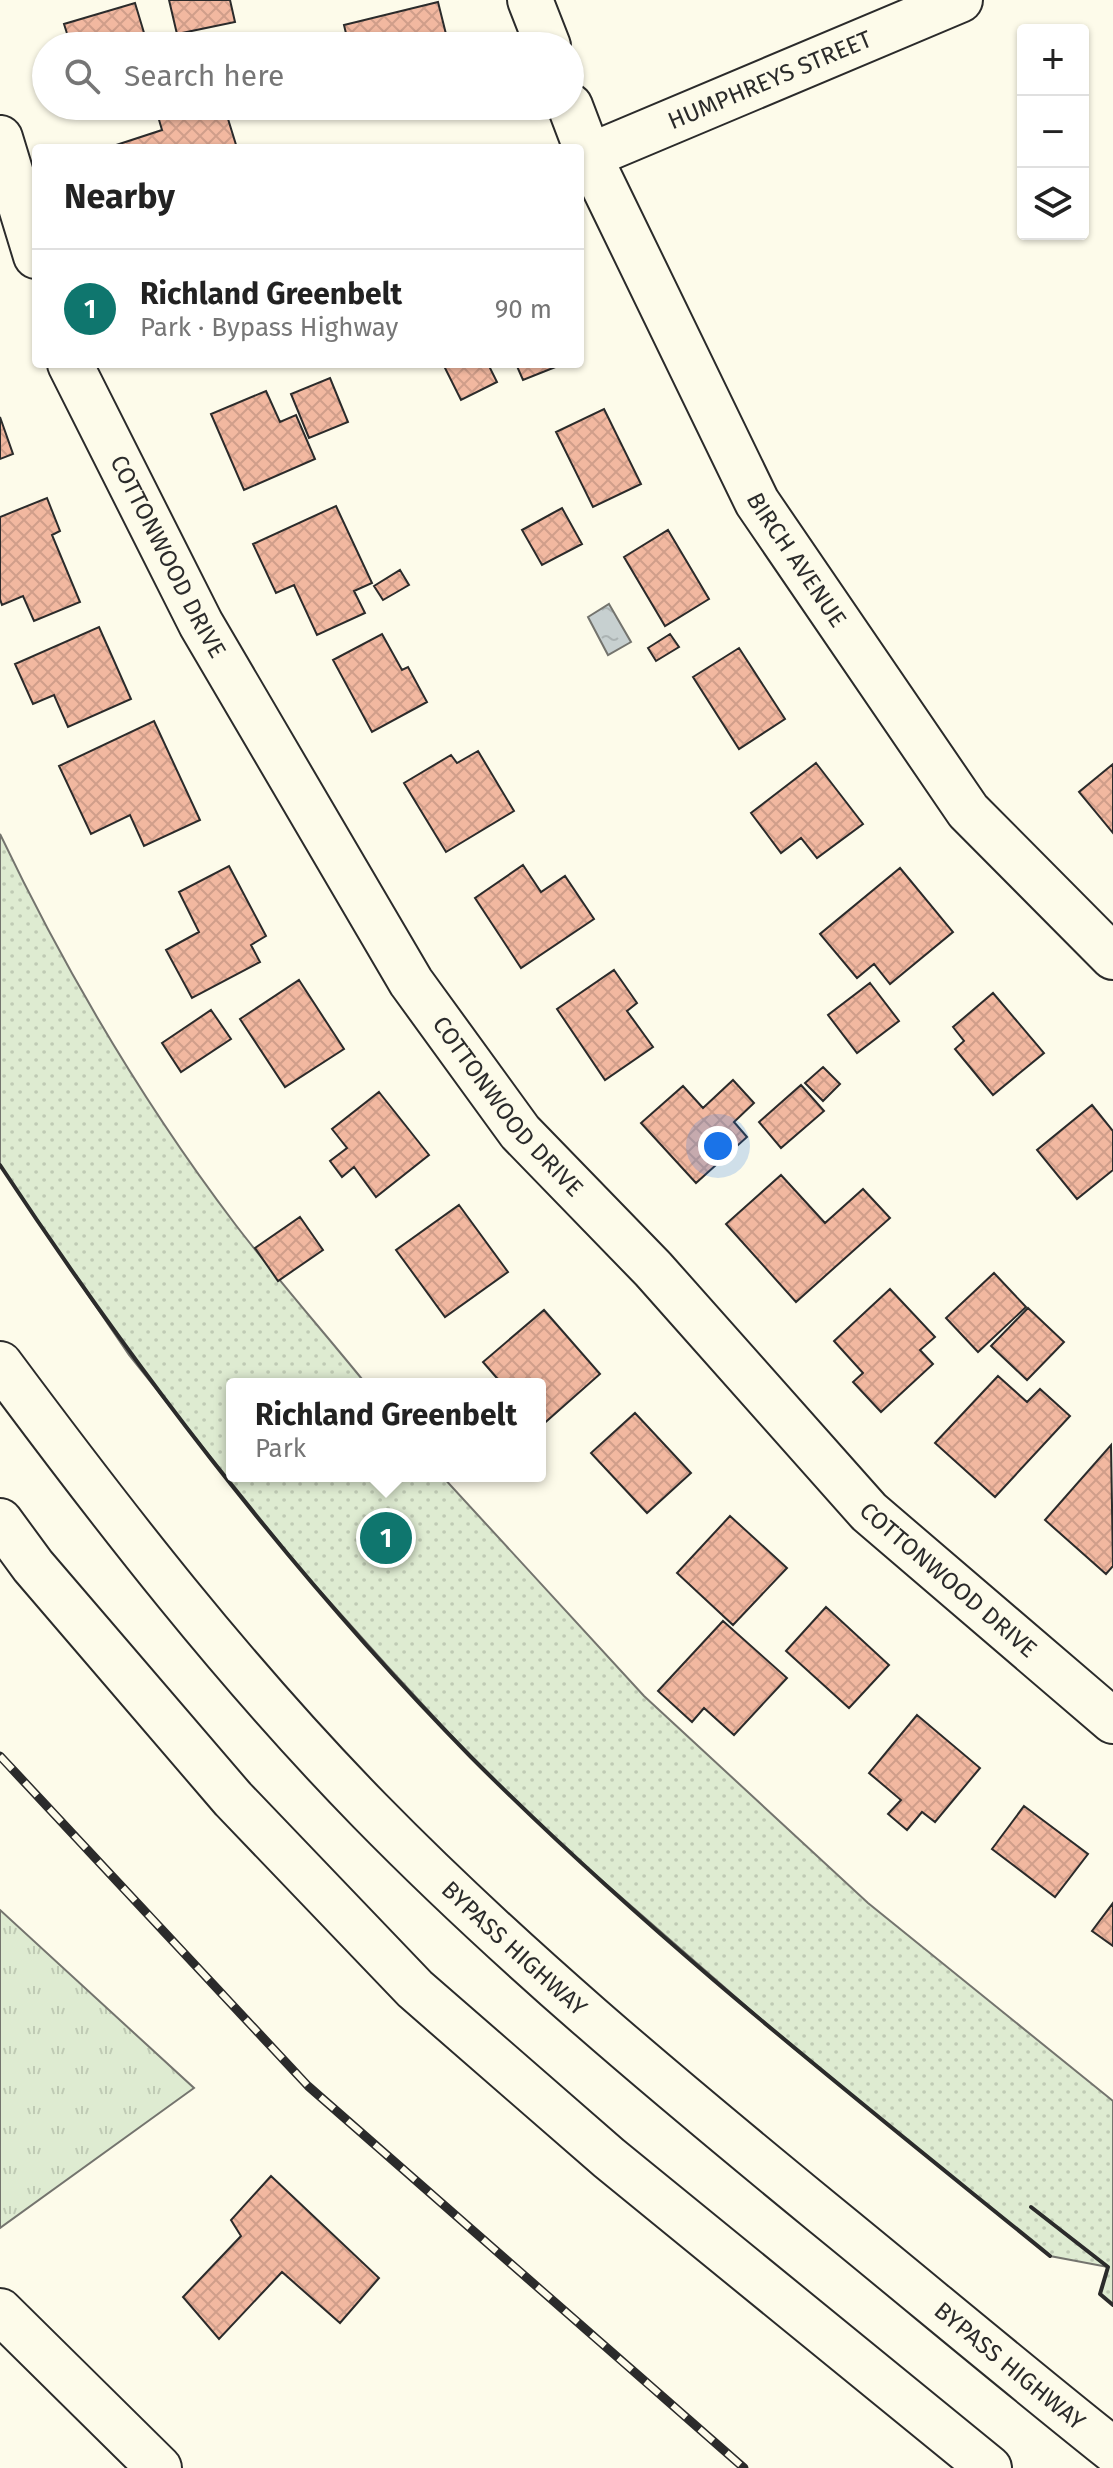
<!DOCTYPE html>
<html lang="en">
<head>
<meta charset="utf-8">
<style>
  :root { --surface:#fff; --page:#f6f6f6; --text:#222; --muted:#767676; --line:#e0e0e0; --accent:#0f766e }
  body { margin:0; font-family:"Fira Sans",sans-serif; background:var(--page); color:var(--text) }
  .controls { position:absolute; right:24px; top:24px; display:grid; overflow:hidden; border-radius:8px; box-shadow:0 2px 6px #0004 }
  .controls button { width:72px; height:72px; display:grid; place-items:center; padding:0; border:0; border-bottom:2px solid var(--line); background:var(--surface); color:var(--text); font:40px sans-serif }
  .you { position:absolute; left:718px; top:1146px; width:28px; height:28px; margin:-20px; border:6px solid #fff; border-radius:50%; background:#1a73e8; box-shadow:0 0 0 12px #1a73e833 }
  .badge { display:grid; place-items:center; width:52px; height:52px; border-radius:50%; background:var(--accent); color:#fff; font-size:26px; font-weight:700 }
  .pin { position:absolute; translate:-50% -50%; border:4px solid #fff; box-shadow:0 2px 8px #0006 }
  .popup { position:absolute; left:226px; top:1378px; width:320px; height:104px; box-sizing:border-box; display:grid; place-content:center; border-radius:8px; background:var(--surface); filter:drop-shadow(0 2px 6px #0005); font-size:26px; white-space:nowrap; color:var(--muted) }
  .popup b { font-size:30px; color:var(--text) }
  .popup::after { content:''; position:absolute; left:50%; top:100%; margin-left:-16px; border:16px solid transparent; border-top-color:var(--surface) }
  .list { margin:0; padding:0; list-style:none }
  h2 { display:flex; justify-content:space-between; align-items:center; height:104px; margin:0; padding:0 32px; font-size:34px }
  h2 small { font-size:26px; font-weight:400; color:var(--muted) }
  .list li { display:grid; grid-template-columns:52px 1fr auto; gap:24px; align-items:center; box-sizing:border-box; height:120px; padding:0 32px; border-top:2px solid var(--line) }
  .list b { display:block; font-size:30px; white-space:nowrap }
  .list p { margin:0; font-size:26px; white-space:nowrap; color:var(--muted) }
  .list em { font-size:26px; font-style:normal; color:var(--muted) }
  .icon { flex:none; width:44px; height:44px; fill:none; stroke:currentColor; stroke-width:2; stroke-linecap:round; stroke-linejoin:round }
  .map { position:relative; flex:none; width:1113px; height:2468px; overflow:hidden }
  .search { position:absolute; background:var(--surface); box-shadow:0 2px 6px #0004; left:32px; top:32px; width:552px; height:88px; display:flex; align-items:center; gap:20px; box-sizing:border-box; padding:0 28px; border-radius:44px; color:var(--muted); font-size:30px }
  .panel { position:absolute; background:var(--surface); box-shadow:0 2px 6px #0004; left:32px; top:144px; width:552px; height:224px; border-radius:8px }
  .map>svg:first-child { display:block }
</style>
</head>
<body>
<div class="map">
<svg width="1113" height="2468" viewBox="0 0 1113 2468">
  <defs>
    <pattern id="grass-tufts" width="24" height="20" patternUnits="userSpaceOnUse" patternTransform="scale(2)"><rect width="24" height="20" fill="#deebd1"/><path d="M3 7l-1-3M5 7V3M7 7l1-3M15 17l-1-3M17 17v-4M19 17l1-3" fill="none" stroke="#bfcab4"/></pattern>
    <pattern id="park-dots" width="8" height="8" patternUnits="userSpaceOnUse" patternTransform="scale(2)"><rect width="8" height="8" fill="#deebd1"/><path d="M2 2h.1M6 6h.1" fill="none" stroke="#bfcab4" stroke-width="1.8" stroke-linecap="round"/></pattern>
    <pattern id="water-ripples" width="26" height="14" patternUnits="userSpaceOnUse" patternTransform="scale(2)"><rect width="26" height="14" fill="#c7d0d0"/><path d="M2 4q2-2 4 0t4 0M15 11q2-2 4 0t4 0" fill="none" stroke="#abb3b3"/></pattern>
    <pattern id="building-cross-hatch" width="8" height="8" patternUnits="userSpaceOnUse" patternTransform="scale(2)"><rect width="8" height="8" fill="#f2b8a0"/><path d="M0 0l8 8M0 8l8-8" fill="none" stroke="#d09e8a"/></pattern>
  </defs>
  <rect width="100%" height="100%" fill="#fdfbea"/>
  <path fill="url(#grass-tufts)" stroke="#74746e" stroke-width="2" d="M0 1910 194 2088 0 2228Z"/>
  <path fill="url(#park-dots)" stroke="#74746e" stroke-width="2" d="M0 834C65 970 144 1104 235 1224 277 1279 323 1331 366 1384H232V1476H442L644 1696 868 1903 1113 2101V2305L1100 2294 1108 2267 1050 2256 795 2049 567 1850 470 1756 389 1668 302 1571 129 1355 0 1165Z"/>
  <path fill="url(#water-ripples)" stroke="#74746e" stroke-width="2" d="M609 604 631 642 608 655 588 617Z"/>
  <path fill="url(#building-cross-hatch)" stroke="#2b2b2b" stroke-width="2" d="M169 0H230L235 22 177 34Z
    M438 2 449 46H349L344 25Z
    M135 3 148 46H71L64 24Z
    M155 106H224L237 148H107L162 130Z
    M443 364H488L497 382 461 400Z
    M516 364H563L523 380Z
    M330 378 348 422 309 438 291 394Z
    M266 391 280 422 296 415 315 459 244 490 211 414Z
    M604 409 641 484 593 507 556 432Z
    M0 417 13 454 0 459Z
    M47 498 60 531 52 535 80 602 34 621 23 596 2 605 0 599V517Z
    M336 506 372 583 354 591 365 613 317 635 294 585 276 593 253 544Z
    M562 508 582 544 542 565 522 530Z
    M668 530 709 599 665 626 624 557Z
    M400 570 409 585 383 600 374 586Z
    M99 627 131 699 68 727 54 695 33 704 15 664Z
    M382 634 402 670 408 667 427 702 372 732 333 660Z
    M670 634 679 647 656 661 648 648Z
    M739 648 785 719 739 749 693 677Z
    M154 721 200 820 144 846 130 815 91 834 59 766Z
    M478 751 514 811 446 852 404 783 451 755 457 763Z
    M816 763 863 824 817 858 801 838 781 853 751 813Z
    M1113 764V833L1079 792Z
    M523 865 541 892 565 876 594 919 521 968 475 898Z
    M229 866 266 936 251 945 260 962 192 998 166 950 199 932 179 892Z
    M900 868 953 932 890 984 874 964 857 978 820 934Z
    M614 970 637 1003 627 1011 653 1047 605 1080 557 1009Z
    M299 980 344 1049 285 1087 240 1019Z
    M870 983 899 1021 857 1053 828 1015Z
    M993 993 1044 1053 993 1095 955 1049 964 1041 953 1027Z
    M211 1010 231 1039 181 1072 162 1043Z
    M823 1067 840 1084 823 1101 805 1083Z
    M733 1080 754 1103 734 1122 747 1137 696 1183 641 1123 683 1086 703 1108Z
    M801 1085 824 1111 781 1148 759 1122Z
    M379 1092 429 1155 376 1197 354 1167 342 1177 330 1161 347 1148 332 1129Z
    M1092 1105 1113 1131V1170L1077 1199 1037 1150Z
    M781 1175 825 1223 863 1189 890 1218 796 1302 726 1224Z
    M459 1205 508 1272 445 1317 396 1250Z
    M300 1217 323 1250 278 1281 255 1248Z
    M994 1273 1026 1307 978 1352 946 1318Z
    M890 1289 935 1337 920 1350 933 1364 881 1412 853 1382 863 1373 834 1341Z
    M1028 1308 1064 1342 1027 1380 991 1346Z
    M544 1310 600 1374 540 1427V1384H502L483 1362Z
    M998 1376 1027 1402 1040 1389 1070 1416 995 1497 935 1443Z
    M635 1413 691 1473 647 1513 591 1453Z
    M1111 1445 1113 1566 1106 1574 1045 1520Z
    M730 1516 787 1568 733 1625 677 1573Z
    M826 1607 889 1665 849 1708 786 1651Z
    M723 1621 787 1678 734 1735 704 1708 692 1722 658 1691Z
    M917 1715 980 1768 935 1822 922 1812 907 1830 888 1814 901 1800 869 1773Z
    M1024 1806 1088 1854 1055 1897 992 1849Z
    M1113 1903V1946L1092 1931Z
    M271 2176 379 2278 340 2323 282 2272 219 2339 183 2297 241 2236 231 2220Z"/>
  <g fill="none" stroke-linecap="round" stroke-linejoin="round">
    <g stroke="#2b2b2b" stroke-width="48">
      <g id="minor">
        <path d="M530 0 548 46"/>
        <path id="s1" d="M570 106 589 156 757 502 968 811 1113 957"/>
        <path d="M0 138 36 256"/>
        <path id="s2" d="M580 160 960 0"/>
        <path id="s3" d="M70 364 201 624 411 982 520 1132 653 1269 869 1512 1113 1721"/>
        <path d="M0 2311 159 2468"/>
      </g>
    </g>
    <g stroke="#2b2b2b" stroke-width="48">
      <g id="highway">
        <path id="s4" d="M0 1364C116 1520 234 1672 370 1811 511 1955 666 2084 822 2212 919 2291 1015 2372 1113 2450"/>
        <path d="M0 1521 33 1566 233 1799 415 1989 609 2158 989 2468"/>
      </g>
    </g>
    <use href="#minor" stroke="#fdfbea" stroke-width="44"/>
    <use href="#highway" stroke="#fdfbea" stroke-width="44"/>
    <g stroke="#2b2b2b" stroke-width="9">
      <path id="rail" d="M0 1756 308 2086 744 2468"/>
    </g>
    <use href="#rail" stroke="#fdfbea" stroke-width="6" stroke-dasharray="18" stroke-linecap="butt"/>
    <path stroke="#2b2b2b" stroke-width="4" d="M0 1165C139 1375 294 1577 471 1757 651 1938 852 2095 1050 2256
      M1031 2207 1108 2267 1100 2294 1113 2305"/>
  </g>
  <g text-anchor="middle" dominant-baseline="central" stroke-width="6" stroke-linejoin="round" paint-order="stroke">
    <g font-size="24" fill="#2b2b2b" stroke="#fdfbea">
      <text stroke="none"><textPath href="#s2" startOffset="206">HUMPHREYS STREET</textPath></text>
      <text stroke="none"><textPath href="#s3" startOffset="216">COTTONWOOD DRIVE</textPath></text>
      <text stroke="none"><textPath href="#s1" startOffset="508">BIRCH AVENUE</textPath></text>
      <text stroke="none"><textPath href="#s3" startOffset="864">COTTONWOOD DRIVE</textPath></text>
      <text stroke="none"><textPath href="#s3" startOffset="1512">COTTONWOOD DRIVE</textPath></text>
      <text stroke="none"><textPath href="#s4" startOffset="780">BYPASS HIGHWAY</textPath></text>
      <text stroke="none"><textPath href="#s4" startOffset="1428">BYPASS HIGHWAY</textPath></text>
    </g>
  </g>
</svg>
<div class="controls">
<button>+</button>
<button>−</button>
<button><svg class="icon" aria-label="layers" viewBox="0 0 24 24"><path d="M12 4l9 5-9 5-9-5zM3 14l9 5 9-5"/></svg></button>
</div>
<div class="you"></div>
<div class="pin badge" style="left:386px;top:1538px">1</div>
<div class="popup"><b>Richland Greenbelt</b>Park</div>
<div class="search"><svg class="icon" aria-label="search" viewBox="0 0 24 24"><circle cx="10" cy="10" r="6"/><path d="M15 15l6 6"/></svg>Search here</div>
<section class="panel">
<h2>Nearby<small></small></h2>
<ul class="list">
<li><span class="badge">1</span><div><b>Richland Greenbelt</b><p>Park · Bypass Highway</p></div><em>90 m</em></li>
</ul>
</section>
</div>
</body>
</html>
